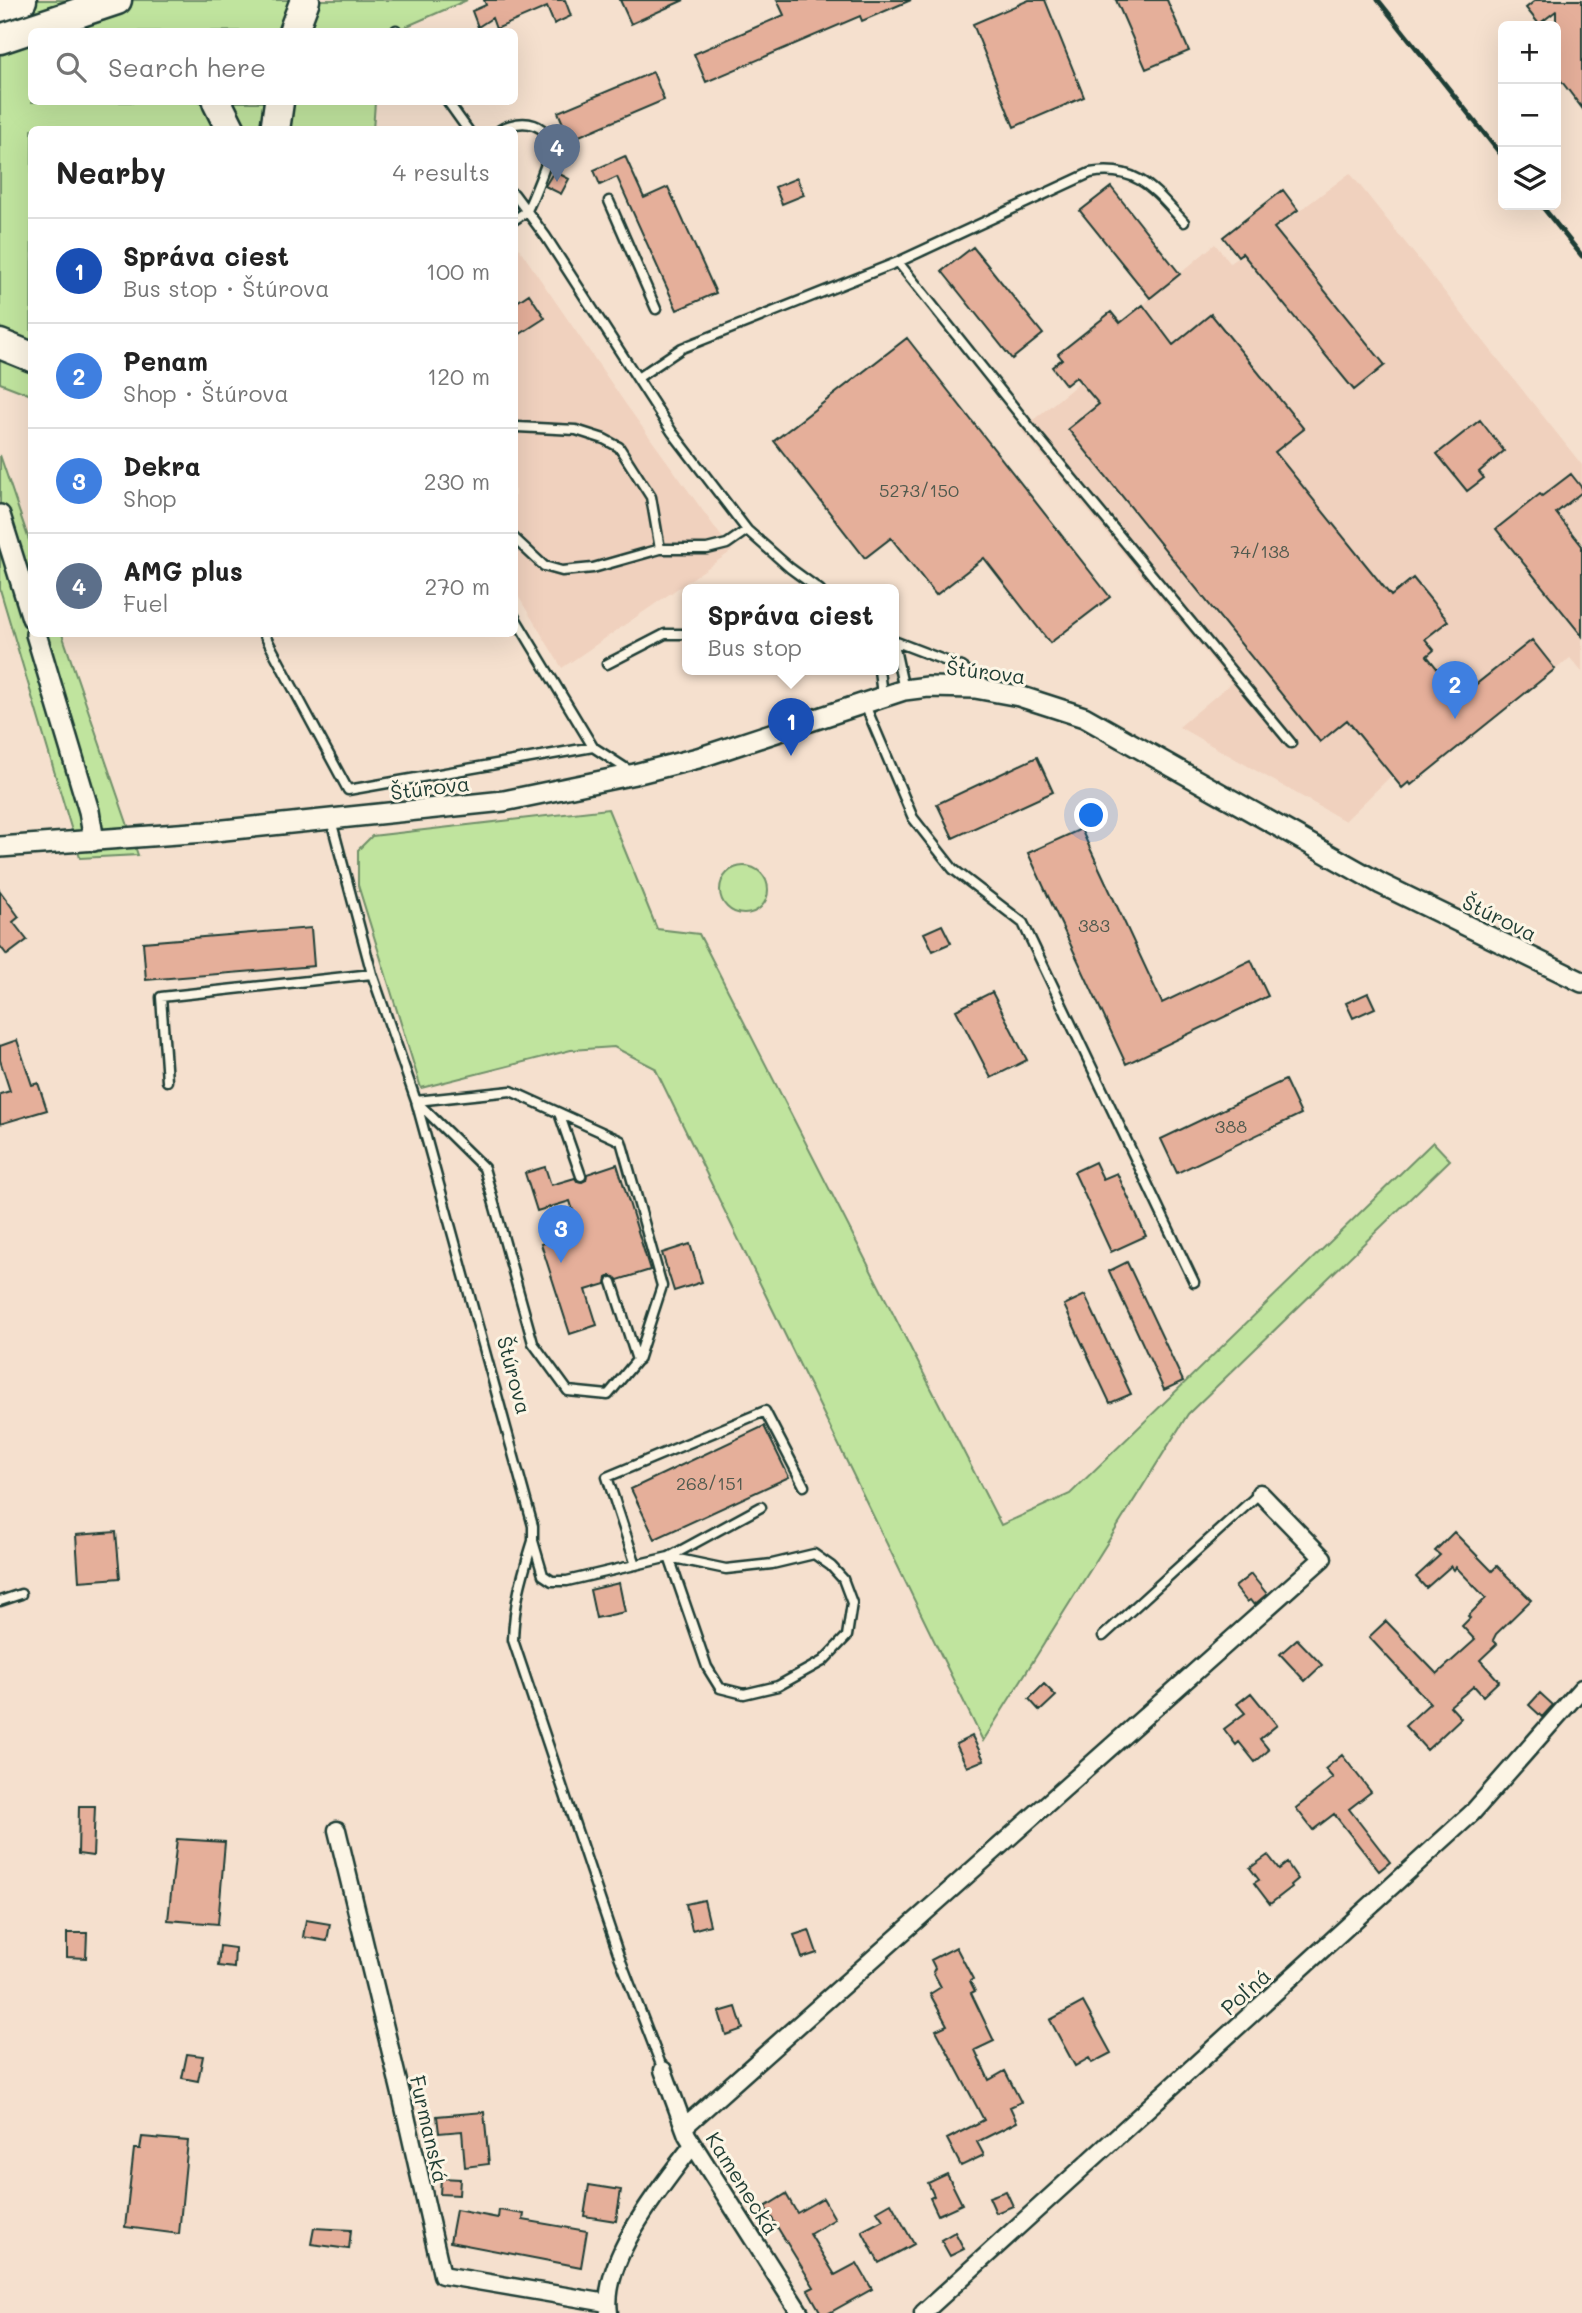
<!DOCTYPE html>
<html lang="en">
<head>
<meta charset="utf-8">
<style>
  :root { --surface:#fff; --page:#f2f2f2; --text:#222; --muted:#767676; --line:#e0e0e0; --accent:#c8321e }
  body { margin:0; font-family:Mali,sans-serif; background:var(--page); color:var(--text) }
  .controls { position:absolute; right:21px; top:21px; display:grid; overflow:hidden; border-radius:10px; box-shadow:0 7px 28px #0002 }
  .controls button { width:63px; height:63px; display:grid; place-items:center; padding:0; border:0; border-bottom:2px solid var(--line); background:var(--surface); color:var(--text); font:35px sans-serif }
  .you { position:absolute; left:1092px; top:816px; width:24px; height:24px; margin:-18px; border:5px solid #fff; border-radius:50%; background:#1a73e8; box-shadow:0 0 0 10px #1a73e833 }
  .badge { display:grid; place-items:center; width:46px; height:46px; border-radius:50%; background:var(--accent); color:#fff; font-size:23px; font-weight:700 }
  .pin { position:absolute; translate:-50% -58px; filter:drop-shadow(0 2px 4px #0008) }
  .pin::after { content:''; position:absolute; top:37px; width:24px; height:21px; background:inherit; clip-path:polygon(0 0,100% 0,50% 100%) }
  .popup { position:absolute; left:682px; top:584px; width:217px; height:91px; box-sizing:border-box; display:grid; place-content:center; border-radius:10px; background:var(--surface); filter:drop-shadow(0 2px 5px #0005); font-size:23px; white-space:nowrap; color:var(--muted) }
  .popup b { font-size:26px; color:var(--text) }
  .popup::after { content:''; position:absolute; left:50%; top:100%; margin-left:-14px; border:14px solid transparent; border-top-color:var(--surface) }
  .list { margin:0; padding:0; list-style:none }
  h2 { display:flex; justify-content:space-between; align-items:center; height:91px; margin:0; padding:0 28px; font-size:30px }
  h2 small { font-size:23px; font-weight:400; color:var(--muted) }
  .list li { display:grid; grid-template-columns:46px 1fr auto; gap:21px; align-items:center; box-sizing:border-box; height:105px; padding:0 28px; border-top:2px solid var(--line) }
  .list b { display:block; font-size:26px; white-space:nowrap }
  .list p { margin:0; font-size:23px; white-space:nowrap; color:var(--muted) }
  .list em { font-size:23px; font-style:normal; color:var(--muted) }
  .icon { flex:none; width:38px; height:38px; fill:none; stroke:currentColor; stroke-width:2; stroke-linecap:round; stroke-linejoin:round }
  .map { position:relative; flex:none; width:1582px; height:2313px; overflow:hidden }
  .search { position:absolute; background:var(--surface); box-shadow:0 7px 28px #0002; left:28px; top:28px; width:490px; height:77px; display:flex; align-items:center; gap:18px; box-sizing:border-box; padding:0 24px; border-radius:10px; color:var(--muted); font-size:26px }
  .panel { position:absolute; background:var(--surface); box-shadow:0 7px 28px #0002; left:28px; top:126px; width:490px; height:511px; border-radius:10px }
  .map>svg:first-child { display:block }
</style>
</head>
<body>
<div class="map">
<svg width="1582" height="2313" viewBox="0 0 1582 2313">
  <rect width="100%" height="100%" fill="#f5e0ce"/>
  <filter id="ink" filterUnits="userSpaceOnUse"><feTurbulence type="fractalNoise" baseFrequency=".0143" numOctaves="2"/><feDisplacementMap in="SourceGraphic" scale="14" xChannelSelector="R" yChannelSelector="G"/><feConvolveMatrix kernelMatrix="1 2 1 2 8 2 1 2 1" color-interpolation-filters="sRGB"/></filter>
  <g filter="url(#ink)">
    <path fill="#f0d1be" d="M1350 173 1582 465V672L1570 658 1411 785 1408 782 1402 788 1391 776 1345 821 1179 727 1231 683 1021 430 1080 382 1143 305 1215 244 1230 263Z
      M514 241 627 406 732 551 562 668 515 591Z"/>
    <path fill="#c0e49e" stroke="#709069" stroke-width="2" d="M0 0H467L396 31 32 32V102H375L373 130H32L31 395 0 383Z
      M0 455 31 546 32 634H62L138 855 80 858 0 589Z
      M608 809 657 929 699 934 1001 1525 1070 1494 1433 1142 1450 1160 1188 1414 983 1741 655 1068 614 1047 571 1050 421 1088 358 885V850L372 836Z
      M720 890a24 24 0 1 1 48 0a24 24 0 1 1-48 0Z"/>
    <path fill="#e5af9a" stroke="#1f3d34" stroke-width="2" d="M484 0H565L571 16 554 24 547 7 496 29 492 18 478 27 472 11 486 5Z
      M620 0H684L631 24Z
      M777 0H911L862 21 860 16 706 82 694 54 784 15Z
      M1029 0H1045L1084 97 1014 127 973 24Z
      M1116 0H1167L1189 51 1146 69Z
      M1536 0H1582V108L1556 74V11L1539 24 1526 8Z
      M653 72 664 100 570 140 558 112Z
      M625 156 644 198 668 187 716 293 677 310 617 177 600 185 594 170Z
      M554 171 569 179 561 194 545 186Z
      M797 178 804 195 782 204 775 187Z
      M1111 187 1180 274 1150 298 1080 211Z
      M1283 190 1298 210 1274 228 1385 365 1354 390 1242 253 1238 256 1223 237Z
      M973 247 1043 334 1012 359 942 271Z
      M529 294 545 318 514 338V304Z
      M1143 305 1173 345 1211 314 1304 429 1275 452 1391 596 1413 578 1448 621 1425 639 1434 650 1427 656 1460 697 1532 640 1555 669 1411 785 1409 782 1402 788 1347 720 1320 742 1068 429 1099 404 1076 377 1066 385 1052 367 1062 359 1058 354 1111 312 1120 323Z
      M907 338 1110 597 1050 643 984 558 936 595 891 538 865 558 774 441Z
      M1480 420 1504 451 1479 472 1484 478 1467 491 1437 454Z
      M1571 474 1582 488V492L1556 513 1582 546V636L1496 529 1540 494 1542 496Z
      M1037 757 1053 792 953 838 937 804Z
      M1081 829 1162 1003 1251 960 1268 996 1126 1064 1028 853Z
      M0 891 19 917 13 922 27 940 7 955 0 946Z
      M942 925 951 943 933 951 924 933Z
      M311 928 314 966 146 980 143 942Z
      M992 992 1027 1060 991 1078 956 1010Z
      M1368 993 1375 1008 1353 1018 1346 1003Z
      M17 1040 32 1085 38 1083 47 1110 0 1124V1094L10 1091 0 1060V1046Z
      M1285 1080 1301 1114 1177 1173 1161 1139Z
      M1095 1162 1103 1179 1117 1173 1146 1236 1111 1252 1074 1172Z
      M617 1164 650 1270 618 1280 611 1276 607 1278 606 1284 586 1290 597 1325 570 1334 541 1244 580 1233 570 1201 537 1211 525 1173 545 1167 551 1185 575 1178 577 1181 582 1182 586 1180 587 1174Z
      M690 1244 702 1282 674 1291 662 1253Z
      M1127 1262 1183 1381 1164 1390 1109 1271Z
      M1085 1295 1131 1394 1110 1403 1064 1305Z
      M764 1426 789 1477 655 1539 631 1489Z
      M116 1532 120 1578 79 1581 76 1535Z
      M1454 1532 1492 1571 1497 1566 1531 1600 1496 1634 1493 1640 1497 1644 1480 1660 1499 1681 1483 1696 1474 1686 1450 1706 1461 1718 1427 1750 1405 1726 1430 1703 1369 1637 1386 1621 1437 1674 1475 1640 1462 1626 1470 1618 1468 1616 1486 1598 1456 1567 1454 1570 1451 1566 1426 1588 1416 1577 1440 1555 1435 1551Z
      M1251 1574 1267 1594 1254 1605 1250 1600 1247 1602 1235 1587Z
      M619 1583 625 1612 596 1618 590 1590Z
      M1297 1639 1322 1665 1305 1681 1280 1654Z
      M1044 1684 1056 1696 1040 1711 1029 1699Z
      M1251 1693 1277 1725 1260 1739 1269 1750 1255 1762 1239 1742 1236 1745 1224 1729 1245 1713 1237 1704Z
      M1540 1693 1553 1705 1542 1717 1529 1705Z
      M972 1736 984 1760 967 1767 956 1744Z
      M1342 1755 1371 1792 1349 1809 1390 1862 1379 1871 1334 1814 1313 1830 1296 1808 1333 1778 1325 1769Z
      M79 1806H95L93 1856 78 1854Z
      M177 1839 225 1842 218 1924 168 1920Z
      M1268 1855 1279 1869 1287 1863 1298 1879 1291 1885 1292 1887 1270 1904 1254 1883 1259 1880 1250 1868Z
      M704 1900 710 1925 692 1930 686 1904Z
      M306 1920 330 1924 327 1941 303 1937Z
      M809 1930 817 1953 802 1958 794 1935Z
      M67 1933H87L86 1958 67 1957Z
      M220 1946 235 1948 234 1968 218 1966Z
      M956 1947 973 1979 970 1981 975 1991 971 1993 994 2041 975 2050 989 2080 1005 2071 1021 2102 1010 2107 1017 2122 977 2142 984 2155 961 2166 947 2139 984 2120 936 2030 947 2025 930 1994 941 1987 933 1972 935 1968 931 1960Z
      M1083 2002 1111 2053 1092 2063 1089 2058 1075 2066 1050 2020Z
      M736 2007 743 2029 726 2035 719 2012Z
      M187 2054 203 2056 198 2081 182 2078Z
      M484 2112 489 2164 465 2167 462 2131 439 2133 437 2116Z
      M142 2137 188 2141 179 2234 125 2227 134 2149H140Z
      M947 2174 962 2204 938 2215 930 2198 934 2196 928 2183Z
      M441 2178 460 2179 459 2195 440 2194Z
      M589 2185 621 2190 616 2221 584 2216Z
      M1006 2191 1013 2206 996 2213 989 2197Z
      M786 2194 797 2213 823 2198 835 2219 810 2234 835 2275 857 2263 872 2289 829 2313H821L808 2290 814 2287 765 2207Z
      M891 2203 914 2244 879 2263 862 2231 883 2220 877 2211Z
      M456 2210 498 2218 499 2210 524 2214 523 2220 587 2231 581 2267 450 2242Z
      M314 2228 351 2230 349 2249 311 2244Z
      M955 2232 964 2249 950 2256 941 2240Z"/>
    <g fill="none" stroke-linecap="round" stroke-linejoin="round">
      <g stroke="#1f3d34" stroke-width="13">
        <path id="service" d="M396 30 397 32
          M448 102 468 130
          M500 130C521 117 554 122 549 154 548 161 531 203 527 210 524 214 518 217 514 220
          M514 194 546 237 672 432 747 530 790 568 820 590
          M609 201 656 309
          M898 262 1028 425 1291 743
          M639 377 682 348 898 262 1090 173C1138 165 1154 190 1184 222
          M517 427 576 430 604 439 619 447 651 497 660 549
          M514 538 544 566 562 571 593 568 660 549H707L727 544 747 530
          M514 616 593 747
          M264 634 348 790 593 747 630 771
          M894 641 962 667 987 685
          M894 644 904 690
          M607 664 665 634H688
          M879 670 882 695
          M865 705 913 818 953 869 1023 923 1194 1282
          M331 820 372 974 416 1101 533 1526V1541L543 1575 552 1581H567L669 1557 761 1507
          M167 1081 161 997 372 974
          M416 1101 511 1091 621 1141 662 1286 638 1360
          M418 1103 484 1168 533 1343 568 1391 608 1395 637 1360 612 1282
          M559 1113 581 1176
          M533 1541C522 1576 514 1603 513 1640L619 1956 663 2070
          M814 1554 831 1566 843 1579 852 1603 847 1636 823 1661 778 1686 744 1694 720 1688 707 1667 669 1557 726 1569 772 1564Z
          M636 1565 607 1477 765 1411 804 1486
          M0 1601 21 1594
          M1103 1636 1260 1493"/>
      </g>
      <g stroke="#1f3d34" stroke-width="21">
        <path id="minor" d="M337 1830 401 2094 442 2275 607 2303
          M663 2070 687 2135 800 2313
          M684 2127 1323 1558 1260 1493
          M609 2313C601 2260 662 2185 693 2145
          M923 2313 1472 1813 1582 1688"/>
      </g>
      <g stroke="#1f3d34" stroke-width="24">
        <path id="tertiary" d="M0 515 32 618
          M36 634 89 811 94 841
          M0 847 205 832 504 801 635 774 698 758 904 690 928 687 975 688 1019 696 1084 717 1381 884 1582 982"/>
      </g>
      <g stroke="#1f3d34" stroke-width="33">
        <path id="motorway" d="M0 7 22 0
          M293 32 305 0
          M0 39 117 0
          M217 102 231 130
          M275 130 279 102
          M0 344 32 357"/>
      </g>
      <use href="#service" stroke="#fcf5e5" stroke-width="8"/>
      <use href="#minor" stroke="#fcf5e5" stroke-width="16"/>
      <use href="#tertiary" stroke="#fcf5e5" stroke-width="19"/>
      <use href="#motorway" stroke="#fcf5e5" stroke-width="28"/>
      <path stroke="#1f3d34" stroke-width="5" d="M1378 0 1503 157
        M1541 205 1582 256"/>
    </g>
  </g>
  <g text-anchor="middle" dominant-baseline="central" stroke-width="6" stroke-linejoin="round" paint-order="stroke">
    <g font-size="18" fill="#505a4e">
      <text x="919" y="490">5273/150</text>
      <text x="1260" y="551">74/138</text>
      <text x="1094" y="925">383</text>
      <text x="1231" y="1126">388</text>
      <text x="710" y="1483">268/151</text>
    </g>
    <g font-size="21" fill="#1f3d34" stroke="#fcf5e5">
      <text transform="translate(986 671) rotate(7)">Štúrova</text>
      <text transform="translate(430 787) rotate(-7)">Štúrova</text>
      <text transform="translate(1500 917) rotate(26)">Štúrova</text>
      <text transform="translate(515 1375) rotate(75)">Štúrova</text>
      <text transform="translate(1245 1991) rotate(-42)">Poľná</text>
      <text transform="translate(430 2129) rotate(77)">Furmanská</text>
      <text transform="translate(743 2183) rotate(58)">Kamenecká</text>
    </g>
  </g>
</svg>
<div class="controls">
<button>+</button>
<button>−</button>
<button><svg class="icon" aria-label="layers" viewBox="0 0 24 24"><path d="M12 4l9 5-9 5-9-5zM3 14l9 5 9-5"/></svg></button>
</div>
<div class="you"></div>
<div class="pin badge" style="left:791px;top:756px;background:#1a4fb4">1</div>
<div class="popup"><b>Správa ciest</b>Bus stop</div>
<div class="pin badge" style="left:1455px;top:719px;background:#3f7fe0">2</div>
<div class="pin badge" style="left:561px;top:1263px;background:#3f7fe0">3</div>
<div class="pin badge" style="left:557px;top:182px;background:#5c6f8a">4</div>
<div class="search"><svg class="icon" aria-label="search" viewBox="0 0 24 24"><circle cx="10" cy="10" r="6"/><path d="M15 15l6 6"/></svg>Search here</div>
<section class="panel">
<h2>Nearby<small>4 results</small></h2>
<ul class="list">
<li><span class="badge" style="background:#1a4fb4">1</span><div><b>Správa ciest</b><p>Bus stop · Štúrova</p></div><em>100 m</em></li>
<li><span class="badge" style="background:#3f7fe0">2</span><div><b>Penam</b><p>Shop · Štúrova</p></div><em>120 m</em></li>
<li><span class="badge" style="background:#3f7fe0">3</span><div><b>Dekra</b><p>Shop</p></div><em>230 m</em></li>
<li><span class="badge" style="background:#5c6f8a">4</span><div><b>AMG plus</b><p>Fuel</p></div><em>270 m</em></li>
</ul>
</section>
</div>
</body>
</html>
